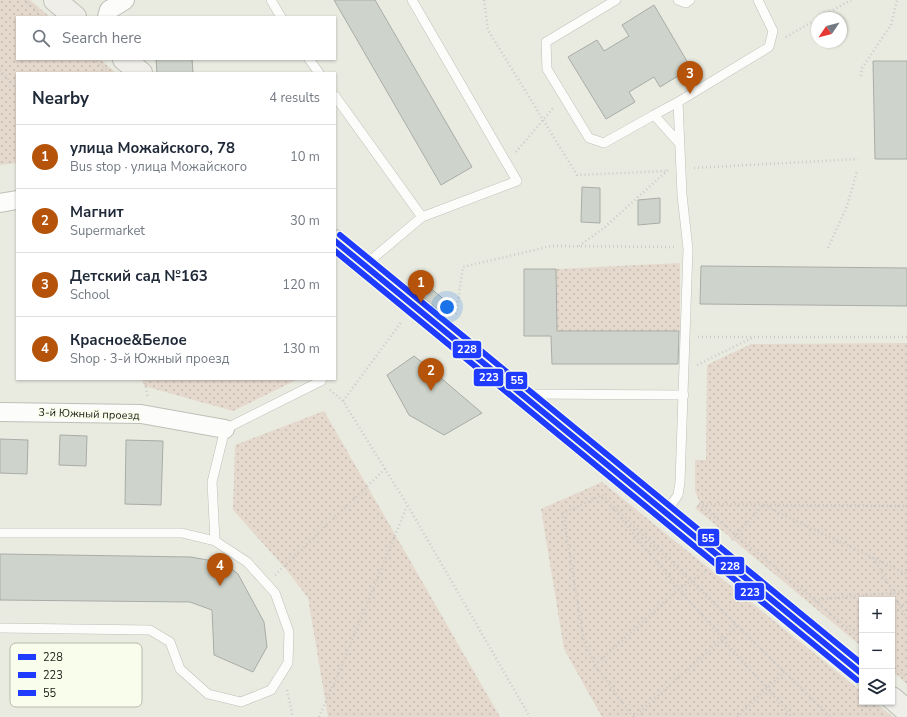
<!DOCTYPE html>
<html lang="en">
<head>
<meta charset="utf-8">
<style>
  :root { --surface:#fff; --page:#f2f2f3; --text:#1f2937; --muted:#747a83; --line:#e0e1e3; --accent:#b45309 }
  body { margin:0; font-family:"Nunito Sans",sans-serif; background:var(--page); color:var(--text) }
  .controls { position:absolute; right:12px; bottom:12px; display:grid; overflow:hidden; border-radius:0px; box-shadow:0 1px 3px #0004 }
  .controls button { width:36px; height:36px; display:grid; place-items:center; padding:0; border:0; border-bottom:1px solid var(--line); background:var(--surface); color:var(--text); font:20px sans-serif }
  .compass { position:absolute; left:811px; top:12px; width:36px; height:36px; border-radius:50%; background:var(--surface); box-shadow:0 1px 3px #0004; rotate:235deg }
  .you { position:absolute; left:447px; top:307px; width:14px; height:14px; margin:-10px; border:3px solid #fff; border-radius:50%; background:#1a73e8; box-shadow:0 0 0 6px #1a73e833 }
  .badge { display:grid; place-items:center; width:26px; height:26px; border-radius:50%; background:var(--accent); color:#fff; font-size:13px; font-weight:700 }
  .pin { position:absolute; translate:-50% -33px; filter:drop-shadow(0 1px 2px #0008) }
  .pin::after { content:''; position:absolute; top:21px; width:14px; height:12px; background:inherit; clip-path:polygon(0 0,100% 0,50% 100%) }
  .list { margin:0; padding:0; list-style:none }
  h2 { display:flex; justify-content:space-between; align-items:center; height:52px; margin:0; padding:0 16px; font-size:17px }
  h2 small { font-size:13px; font-weight:400; color:var(--muted) }
  .list li { display:grid; grid-template-columns:26px 1fr auto; gap:12px; align-items:center; box-sizing:border-box; height:64px; padding:0 16px; border-top:1px solid var(--line) }
  .list b { display:block; font-size:15px; white-space:nowrap }
  .list p { margin:0; font-size:13px; white-space:nowrap; color:var(--muted) }
  .list em { font-size:13px; font-style:normal; color:var(--muted) }
  .icon { flex:none; width:22px; height:22px; fill:none; stroke:currentColor; stroke-width:2; stroke-linecap:round; stroke-linejoin:round }
  .map { position:relative; flex:none; width:907px; height:717px; overflow:hidden }
  .search { position:absolute; background:var(--surface); box-shadow:0 1px 3px #0004; left:16px; top:16px; width:320px; height:44px; display:flex; align-items:center; gap:10px; box-sizing:border-box; padding:0 14px; border-radius:0px; color:var(--muted); font-size:15px }
  .panel { position:absolute; background:var(--surface); box-shadow:0 1px 3px #0004; left:16px; top:72px; width:320px; height:308px; border-radius:0px }
  .map>svg:first-child { display:block }
</style>
</head>
<body>
<div class="map">
<svg width="907" height="717" viewBox="0 0 907 717">
  <defs>
    <pattern id="grass-dots" width="8" height="8" patternUnits="userSpaceOnUse"><rect width="8" height="8" fill="#e5d8cc"/><path d="M2 2h.1M6 6h.1" fill="none" stroke="#c4b9af" stroke-width="1.8" stroke-linecap="round"/></pattern>
  </defs>
  <rect width="100%" height="100%" fill="#e9ebe1"/>
  <path fill="url(#grass-dots)" d="M0 0H30L50 17H17V59H100L116 73H17V163L0 165Z
    M680 263V331H557L556 269Z
    M907 343V684L892 671V600H862V647L695 508 700 503 695 491V460H706L707 365 751 344Z
    M142 379H298L233 411 144 386Z
    M324 411 500 717H328L308 598 286 569 233 510 235 445Z
    M602 482 862 692V702H875L893 717H602L564 649 541 509Z"/>
  <path fill="#ced4cb" stroke="#a9aca6" d="M334 0H375L472 167 441 185Z
    M654 5 691 68 660 87 654 77 629 92 635 102 606 119 568 57 597 40 604 51 629 36 622 25Z
    M156 59H192L193 73H157Z
    M873 61H907V159H875Z
    M582 187 600 188V223L581 222Z
    M660 198V223L638 225V200Z
    M701 266 907 268V306L700 304Z
    M524 269H556L557 331H679L678 364H552L551 336H524Z
    M416 276 447 302 440 311 408 285Z
    M414 356 428 367 482 413 444 435 409 415 387 375Z
    M60 435 87 436 86 466 59 465Z
    M0 439 28 440 27 474 0 473Z
    M126 440 163 441 161 505 125 504Z
    M0 554 191 557 224 563 238 574 264 622 267 647 253 672 214 655 212 610 190 602 0 600Z"/>
  <g fill="none" stroke-linecap="round" stroke-linejoin="round">
    <g stroke="#bec0b8" stroke-width="10">
      <path id="lane" d="M271 0 281 17
        M616 0 546 42 547 69 589 138 604 143 654 115 680 144
        M678 0 686 3 690 0
        M309 59 319 73
        M335 96 422 217
        M654 115 678 102
        M365 265 422 217 517 181 412 0
        M527 394 684 395
        M666 512 678 495 680 482 688 249 682 195 678 102 769 47 773 31 758 0
        M0 533H182L215 541 247 562 275 593 289 632 288 663 271 690 241 702 208 694 180 669 170 642 150 630 0 628
        M215 541 212 482 225 429 321 381 322 379"/>
    </g>
    <g stroke="#bec0b8" stroke-width="20">
      <path id="street" d="M107 17 109 10 125 0
        M0 203 17 200
        M0 412 141 414 225 429"/>
    </g>
    <g stroke="#bec0b8" stroke-width="24">
      <path id="secondary" d="M55 0 75 17
        M124 59 141 73
        M335 241 862 674
        M892 698 907 711"/>
    </g>
    <path stroke="#cbcbc9" stroke-width="2.5" stroke-dasharray="1 3" stroke-linecap="butt" d="M25 0 38 11
      M484 0 488 30 577 175 667 171
      M819 18 851 0
      M786 37 817 19
      M93 59 107 70
      M0 70 17 89
      M861 76 862 68 891 25 897 0
      M516 152 554 107
      M694 168 858 159
      M579 246 605 227 668 170
      M828 248 847 206 857 171
      M456 314 463 267 551 246 674 247
      M698 337H907
      M697 365 752 338
      M144 379 148 398
      M330 390 343 401 408 506 530 717
      M343 401 402 321
      M699 504 862 640
      M699 504 907 506
      M610 505 679 589 792 717
      M732 540 763 505 907 574
      M874 558 907 619
      M275 575 385 469
      M815 600 907 591
      M899 605 907 604
      M595 665 679 589 706 571
      M892 665 907 678
      M287 690 293 717
      M319 717 340 670 407 506
      M633 717 595 665 584 642 563 513 602 495 831 717
      M634 717 737 626
      M737 717 784 672"/>
    <use href="#lane" stroke="#fcfcfa" stroke-width="9"/>
    <use href="#street" stroke="#fcfcfa" stroke-width="18"/>
    <use href="#secondary" stroke="#f0eee9" stroke-width="22"/>
    <g stroke="#f9fdeb" stroke-width="9">
      <path id="bus-1" d="M335 241 862 674"/>
    </g>
    <g stroke="#f9fdeb" stroke-width="9">
      <path id="bus-2" d="M335 251 857 680"/>
    </g>
    <g stroke="#f9fdeb" stroke-width="9">
      <path id="bus-3" d="M340 235 862 664"/>
    </g>
    <use href="#bus-1" stroke="#1f3bff" stroke-width="6"/>
    <use href="#bus-2" stroke="#1f3bff" stroke-width="6"/>
    <use href="#bus-3" stroke="#1f3bff" stroke-width="6"/>
  </g>
  <g text-anchor="middle" dominant-baseline="central" stroke-width="3.5" stroke-linejoin="round" paint-order="stroke">
    <g font-size="11" fill="#20211b" stroke="#f9fdeb">
      <text transform="translate(89 414) rotate(2)">3-й Южный проезд</text>
    </g>
  </g>
  <rect x="10" y="643" width="132" height="64" rx="6" fill="#f9fdeb" stroke="#b8bbad" stroke-width="1"/>
  <rect x="18" y="654" width="18" height="6" fill="#1f3bff"/>
  <rect x="18" y="672" width="18" height="6" fill="#1f3bff"/>
  <rect x="18" y="690" width="18" height="6" fill="#1f3bff"/>
  <g font-size="11" fill="#20211b">
    <text x="43" y="661">228</text>
    <text x="43" y="679">223</text>
    <text x="43" y="697">55</text>
  </g>
  <g stroke="#f9fdeb" stroke-width="1.5">
    <rect x="452" y="340" width="30" height="19" rx="4" fill="#1f3bff"/>
    <rect x="473" y="368" width="31" height="19" rx="4" fill="#1f3bff"/>
    <rect x="505" y="371" width="23" height="19" rx="4" fill="#1f3bff"/>
    <rect x="697" y="528" width="23" height="19" rx="4" fill="#1f3bff"/>
    <rect x="715" y="556" width="30" height="19" rx="4" fill="#1f3bff"/>
    <rect x="734" y="582" width="31" height="19" rx="4" fill="#1f3bff"/>
  </g>
  <g font-size="11" text-anchor="middle" font-weight="bold" fill="#fff">
    <text x="467" y="353">228</text>
    <text x="489" y="381">223</text>
    <text x="517" y="384">55</text>
    <text x="708" y="542">55</text>
    <text x="730" y="570">228</text>
    <text x="750" y="596">223</text>
  </g>
</svg>
<div class="controls">
<button>+</button>
<button>−</button>
<button><svg class="icon" aria-label="layers" viewBox="0 0 24 24"><path d="M12 4l9 5-9 5-9-5zM3 14l9 5 9-5"/></svg></button>
</div>
<svg class="compass" viewBox="-18 -18 36 36"><path d="M0-13l5 13h-10z" fill="#e53935"/><path d="M0 13l5-13h-10z" fill="#747a83"/></svg>
<div class="you"></div>
<div class="pin badge" style="left:421px;top:303px">1</div>
<div class="pin badge" style="left:431px;top:391px">2</div>
<div class="pin badge" style="left:690px;top:94px">3</div>
<div class="pin badge" style="left:220px;top:586px">4</div>
<div class="search"><svg class="icon" aria-label="search" viewBox="0 0 24 24"><circle cx="10" cy="10" r="6"/><path d="M15 15l6 6"/></svg>Search here</div>
<section class="panel">
<h2>Nearby<small>4 results</small></h2>
<ul class="list">
<li><span class="badge">1</span><div><b>улица Можайского, 78</b><p>Bus stop · улица Можайского</p></div><em>10 m</em></li>
<li><span class="badge">2</span><div><b>Магнит</b><p>Supermarket</p></div><em>30 m</em></li>
<li><span class="badge">3</span><div><b>Детский сад №163</b><p>School</p></div><em>120 m</em></li>
<li><span class="badge">4</span><div><b>Красное&amp;Белое</b><p>Shop · 3-й Южный проезд</p></div><em>130 m</em></li>
</ul>
</section>
</div>
</body>
</html>
